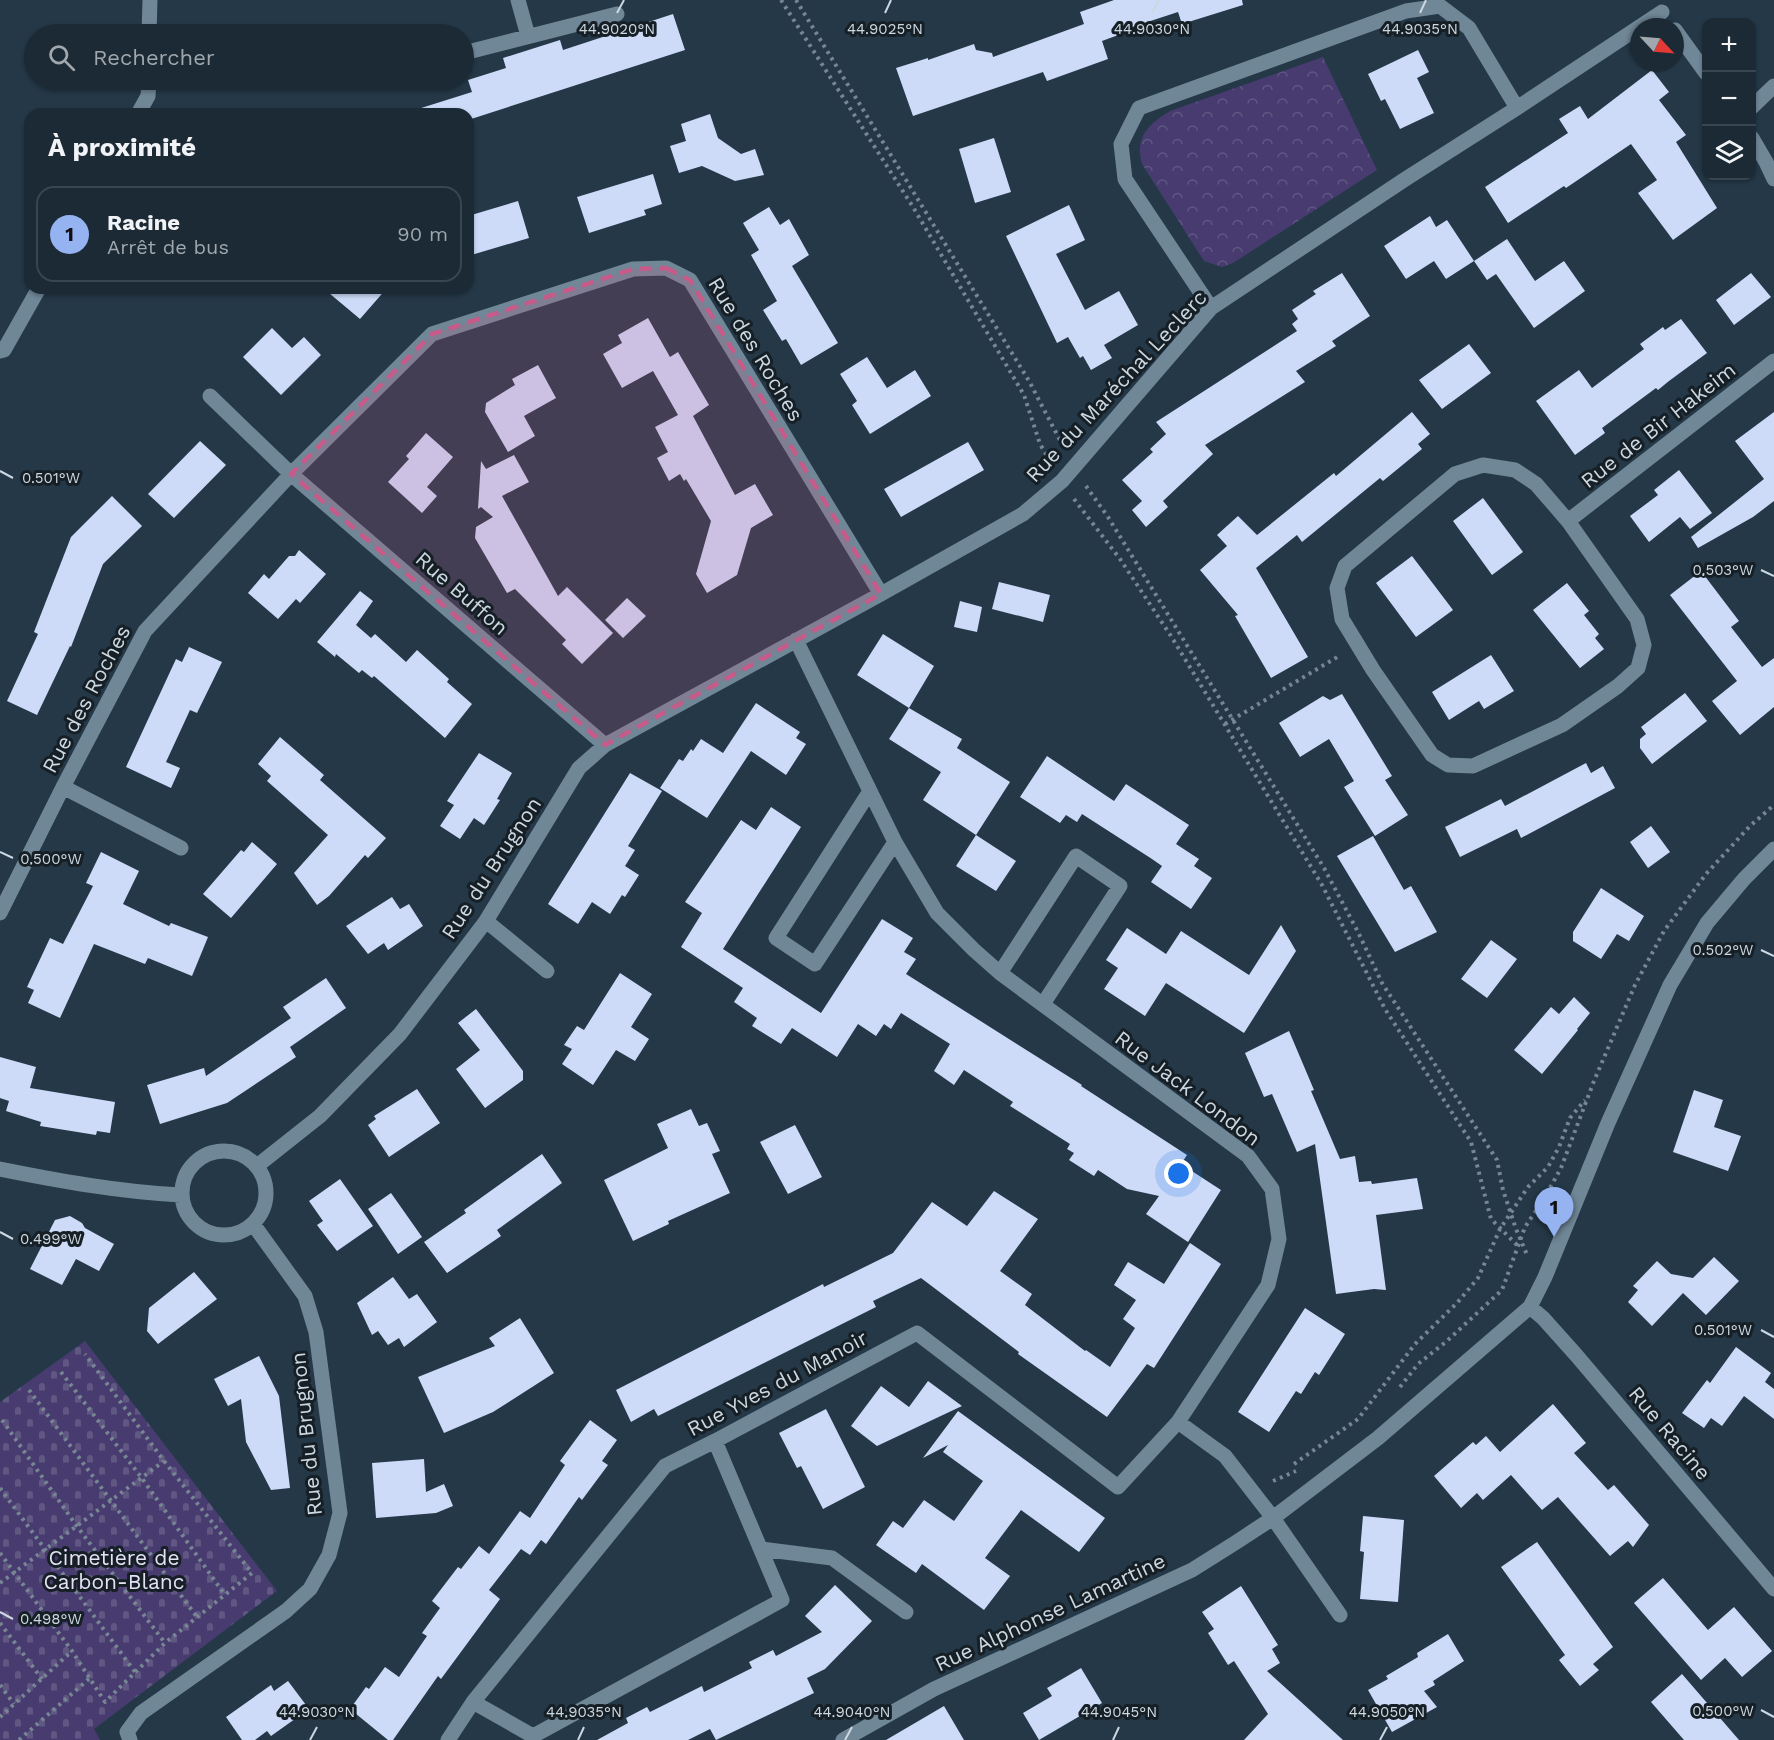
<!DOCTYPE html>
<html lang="fr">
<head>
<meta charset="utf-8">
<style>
  :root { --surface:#1b2a35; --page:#24323d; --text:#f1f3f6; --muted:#a0a7ad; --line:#394650; --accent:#95b2f1 }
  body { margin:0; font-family:"Work Sans",sans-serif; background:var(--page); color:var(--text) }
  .controls { position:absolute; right:18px; top:18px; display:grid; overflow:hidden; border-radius:12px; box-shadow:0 2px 4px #0004 }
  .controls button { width:54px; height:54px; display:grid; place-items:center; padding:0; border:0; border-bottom:2px solid var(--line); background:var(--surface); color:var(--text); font:30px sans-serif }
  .compass { position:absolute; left:1630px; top:18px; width:54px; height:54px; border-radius:50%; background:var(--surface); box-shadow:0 2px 4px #0004; rotate:116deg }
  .you { position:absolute; left:1179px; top:1174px; width:21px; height:21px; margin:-15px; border:4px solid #fff; border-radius:50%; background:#1a73e8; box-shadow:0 0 0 9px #1a73e833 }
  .badge { display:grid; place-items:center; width:39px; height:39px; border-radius:50%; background:var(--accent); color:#111; font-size:20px; font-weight:700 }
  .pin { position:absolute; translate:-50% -50px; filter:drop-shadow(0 2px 3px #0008) }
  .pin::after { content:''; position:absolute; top:32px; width:21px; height:18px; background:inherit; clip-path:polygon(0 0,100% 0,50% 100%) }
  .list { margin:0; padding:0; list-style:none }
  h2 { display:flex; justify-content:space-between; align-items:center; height:78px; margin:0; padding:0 24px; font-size:26px }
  h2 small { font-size:20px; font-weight:400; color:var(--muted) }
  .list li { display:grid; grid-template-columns:39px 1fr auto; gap:18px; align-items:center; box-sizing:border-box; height:96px; margin:0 12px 12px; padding:0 12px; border:2px solid var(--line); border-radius:18px }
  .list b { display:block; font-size:22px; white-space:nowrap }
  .list p { margin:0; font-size:20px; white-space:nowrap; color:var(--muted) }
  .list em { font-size:20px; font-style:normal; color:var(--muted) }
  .icon { flex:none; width:33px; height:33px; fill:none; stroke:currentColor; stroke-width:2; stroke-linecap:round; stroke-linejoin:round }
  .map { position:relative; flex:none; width:1774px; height:1740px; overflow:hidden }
  .search { position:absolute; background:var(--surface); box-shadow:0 2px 4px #0004; left:24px; top:24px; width:450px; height:66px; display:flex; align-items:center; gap:15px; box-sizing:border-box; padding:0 21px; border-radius:33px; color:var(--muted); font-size:22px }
  .panel { position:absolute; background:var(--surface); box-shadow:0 2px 4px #0004; left:24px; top:108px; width:450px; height:186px; border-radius:18px }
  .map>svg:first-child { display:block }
</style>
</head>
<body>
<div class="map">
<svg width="1774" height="1740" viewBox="0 0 1774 1740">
  <defs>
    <pattern id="cemetery-stones" width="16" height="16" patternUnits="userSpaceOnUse" patternTransform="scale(1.5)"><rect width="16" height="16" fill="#473b6f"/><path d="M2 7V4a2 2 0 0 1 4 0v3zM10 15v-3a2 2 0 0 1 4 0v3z" fill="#605783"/></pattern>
    <pattern id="park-crowns" width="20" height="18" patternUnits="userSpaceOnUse" patternTransform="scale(1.5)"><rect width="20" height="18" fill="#473b6f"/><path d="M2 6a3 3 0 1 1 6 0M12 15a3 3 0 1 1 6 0" fill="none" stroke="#605783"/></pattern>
  </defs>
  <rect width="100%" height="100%" fill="#243847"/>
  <path fill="url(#cemetery-stones)" d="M85 1341 277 1591 94 1729 100 1740H0V1402Z"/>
  <path fill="url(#park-crowns)" d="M1323 57 1377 170 1233 263 1222 267 1204 261 1142 164C1134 137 1149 124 1170 111Z"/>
  <path fill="#cddbf9" d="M1114 0H1242L1243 5 1182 24 1178 12 1120 31 1121 34 1102 41 1108 59 1047 81 1043 72 913 116 896 68 928 58V60L974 44 976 50 992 53 993 57 1084 24 1080 12Z
    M673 14 685 50 468 120V114H419L418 109 472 92 468 80 506 68 503 58 560 40 563 50Z
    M1418 50 1429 72 1417 78 1434 113 1400 129 1385 99 1381 101 1368 74Z
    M1652 70 1669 92 1659 100 1686 135 1676 142 1717 208 1673 240 1638 193 1657 180 1631 144 1566 188 1564 186 1508 223 1485 187 1568 133 1559 119 1580 106 1588 119Z
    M710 114 718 138 741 154 755 149 764 175 735 181 702 166 679 173 670 146 686 141 681 124Z
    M994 138 1011 192 975 203 959 149Z
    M653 174 662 204 644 210 646 215 589 233 577 197Z
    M518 201 529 238 468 256V216Z
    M1069 205 1085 240 1056 254 1085 310 1119 291 1138 325 1104 345 1112 358 1091 370 1083 356 1080 358 1068 337 1057 343 1006 236Z
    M769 207 780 225 789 219 809 255 792 266 838 343 801 365 786 339 782 341 763 310 777 301 751 255 759 250 743 223Z
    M1430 216 1436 227 1447 220 1474 261 1446 279 1434 261 1406 279 1384 246Z
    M1507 239 1535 281 1564 261 1585 291 1534 328 1496 274 1487 280 1474 261Z
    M1342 273 1370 316 1332 341 1336 346 1296 371 1305 382 1205 445 1213 454 1163 501 1168 507 1146 527 1132 510 1142 501 1122 480 1153 452 1150 449 1166 434 1156 422 1297 331 1292 324 1298 319 1292 310 1316 294 1313 291Z
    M1751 273 1771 297 1734 325 1716 300Z
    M323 288H387L360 319Z
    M648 318 670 357 678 352 709 405 693 416 735 495 755 484 773 515 751 528 737 575 707 593 696 574 711 521 686 479 684 481 680 474 669 481 657 458 668 452 655 427 678 415 653 371 622 388 603 354 622 343 618 335Z
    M1681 319 1707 353 1669 381 1658 390 1656 388 1602 428 1605 433 1575 455 1536 401 1579 370 1592 388 1644 349 1640 344 1663 327 1665 330Z
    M272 328 292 348 304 337 321 355 281 395 243 357Z
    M1469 344 1491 373 1442 409 1419 380Z
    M867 357 887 388 915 370 931 396 870 434 852 405 857 401 840 374Z
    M538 365 556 398 524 416 535 436 508 452 485 412 486 403 515 385 512 379Z
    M1412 412 1430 434 1418 444 1422 449 1383 481 1380 478 1302 542 1297 535 1256 568 1308 657 1271 678 1235 616 1238 615 1200 570 1227 546 1217 535 1238 516 1257 535 1334 473 1336 476Z
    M1774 412V501L1753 517 1698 548 1691 537 1764 479 1735 441Z
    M426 433 453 457 427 487 437 496 422 513 388 482 409 459 406 456Z
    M200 441 226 465 174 518 148 494Z
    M968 442 984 470 901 517 884 489Z
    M514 455 529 482 502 496 558 596 567 587 613 633 582 664 562 644 566 640 515 589 507 593 475 538 476 527 493 517 481 507 478 509 481 461 486 469Z
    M1679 470 1712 513 1690 529 1680 517 1649 542 1630 516 1658 495 1654 490Z
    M112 496 142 526 103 564 71 647 70 646 37 715 7 701 38 634 34 632 71 537Z
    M1483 498 1523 552 1492 575 1453 521Z
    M299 550 326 574 300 603 296 599 278 619 248 593 264 574 269 579 289 556H295Z
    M1412 556 1453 610 1416 637 1376 583Z
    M1701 571 1739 621 1731 627 1762 667 1774 658V707L1740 735 1712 701 1737 681 1670 595Z
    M999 582 1050 595 1043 622 992 609Z
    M1567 583 1589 611 1584 615 1599 634 1595 638 1604 649 1580 668 1533 610Z
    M360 591 373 601 356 625 371 638 375 634 406 662 417 650 449 679 447 682 472 704 445 738 374 676 372 678 362 670 359 673 336 654 335 657 317 642Z
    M627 598 646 616 623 638 605 620Z
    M960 601 982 607 977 632 954 627Z
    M883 634 934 666 909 708 857 675Z
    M189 647 222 662 197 713 190 710 166 762 180 768 171 788 126 767 176 659 182 662Z
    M1491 655 1514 691 1484 709 1479 701 1449 720 1432 692Z
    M1685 693 1707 721 1652 764 1640 748V739L1646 734 1641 727Z
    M1342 694 1392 776 1385 780 1408 815 1375 836 1344 787 1354 781 1329 739 1300 757 1279 723 1323 696 1330 700Z
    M756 703 800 732 796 738 806 744 786 775 751 751 707 818 660 788 679 759 683 761 691 749 693 751 701 739 723 753Z
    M909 708 962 739 957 748 1010 782 976 835 923 800 941 772 889 739Z
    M280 737 324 775 320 780 386 838 368 858 365 855 329 896 317 905 294 873 328 835 267 781 271 776 258 764Z
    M479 753 512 773 497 799 500 800 484 825 474 818 460 839 440 826 454 805 447 801Z
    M1047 756 1114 801 1126 784 1189 825 1176 844 1199 859 1194 866 1212 878 1191 909 1151 882 1162 866 1152 859 1082 814 1077 822 1066 815 1060 823 1020 797Z
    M1586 763 1591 773 1603 766 1615 788 1521 838 1517 829 1460 857 1445 827 1501 799 1505 806Z
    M630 773 662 791 628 846 635 850 625 866 639 875 625 897 622 895 610 914 592 902 578 924 548 904Z
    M771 807 801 827 723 949 821 1013 882 919 913 938 904 952 916 959 906 974 1082 1085 1081 1086 1187 1155 1181 1164 1221 1190 1188 1242 1146 1214 1159 1196 1127 1189 1098 1170 1094 1176 1069 1160 1074 1153 1067 1149 1070 1144 1010 1106 1013 1102 964 1070 954 1085 934 1071 950 1044 901 1013 891 1029 884 1024 876 1036 858 1024 837 1057 792 1028 781 1044 752 1026 757 1018 734 1002 743 988 681 947 702 913 685 902 741 820 756 830Z
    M1651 826 1670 852 1648 868 1630 842Z
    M976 835 1016 861 996 891 956 866Z
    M1373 836 1404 890 1411 886 1437 932 1395 952 1337 856Z
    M252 842 277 864 231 918 203 894 241 850 244 852Z
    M101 852 139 871 123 904 169 926 171 923 208 937 192 976 148 958 145 964 94 944 60 1018 28 1003 34 990 27 987 50 938 63 944 93 886 86 883Z
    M1601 888 1644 916 1629 941 1617 934 1601 959 1573 941V932Z
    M392 897 400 909 409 904 423 926 388 950 384 943 368 954 346 926Z
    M1281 925 1296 951 1244 1033 1166 983 1145 1016 1104 989 1118 968 1106 960 1127 928 1166 954 1181 931 1249 975Z
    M1491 940 1517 959 1487 998 1461 979Z
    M620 973 652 994 631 1027 649 1039 635 1061 616 1050 593 1085 562 1064 572 1049 564 1045 577 1026 584 1030Z
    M326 978 346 1008 290 1047 296 1057 227 1103 160 1124 147 1085 204 1068 206 1076 291 1018 283 1007Z
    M1574 997 1590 1013 1577 1029 1578 1030 1542 1074 1514 1050 1551 1007 1559 1014Z
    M476 1009 523 1071V1080L485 1108 456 1069 480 1050 458 1023Z
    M1289 1031 1314 1090 1311 1091 1340 1159 1355 1156 1359 1182 1371 1181 1372 1184 1417 1178 1423 1209 1376 1215 1386 1290 1374 1289 1336 1294 1315 1144 1297 1152 1272 1094 1264 1097 1245 1053Z
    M0 1057 36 1067 30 1088 115 1102 110 1133 97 1131 96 1135 40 1126 41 1122 6 1111 9 1101 0 1098Z
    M417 1089 440 1123 389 1157 368 1125 376 1119 374 1116Z
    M1694 1090 1723 1100 1714 1127 1741 1136 1728 1171 1673 1152Z
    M691 1109 699 1126 707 1123 720 1151 712 1154 730 1193 668 1221 669 1224 633 1241 604 1180 668 1148 657 1124Z
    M795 1125 822 1177 788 1194 760 1142Z
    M542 1154 562 1183 497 1230 501 1236 447 1273 424 1242 466 1213 464 1210Z
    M340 1179 373 1226 337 1251 317 1225 323 1221 309 1201Z
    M994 1191 1038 1219 1000 1271 1032 1294 1025 1305 1085 1351 1086 1350 1110 1367 1135 1328 1123 1319 1136 1300 1114 1285 1128 1262 1164 1284 1190 1243 1221 1264 1154 1368 1147 1364 1107 1417 1018 1354 1019 1352 921 1278 873 1301 876 1307 658 1416 654 1409 631 1422 616 1390 823 1284 824 1287 893 1253 932 1202 967 1226Z
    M391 1193 422 1237 398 1254 368 1209Z
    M70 1216 82 1223 85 1228 114 1244 99 1271 76 1259 62 1285 30 1269 55 1220Z
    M1714 1257 1739 1281 1706 1315 1683 1293 1652 1326 1628 1302 1638 1290 1633 1286 1657 1261 1671 1274 1693 1278Z
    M194 1272 217 1299 158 1344 147 1331 149 1308Z
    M393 1277 409 1299 417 1294 437 1322 404 1347 399 1338 388 1345 378 1331 372 1335 357 1303Z
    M1305 1308 1345 1334 1319 1375 1315 1372 1301 1394 1296 1391 1269 1432 1238 1412Z
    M520 1318 554 1373 493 1412 444 1433 418 1377 495 1346 489 1338Z
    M1736 1347 1771 1373 1765 1382 1774 1389V1419L1744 1396 1722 1426 1711 1418 1704 1428 1682 1413 1707 1380 1710 1383Z
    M259 1356 279 1396 290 1488 271 1490 246 1442 241 1399 228 1406 214 1379Z
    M928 1381 962 1406 877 1446 851 1426 881 1386 909 1407Z
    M1553 1404 1586 1443 1574 1453 1608 1490 1614 1485 1649 1525 1633 1547 1628 1541 1610 1556 1558 1497 1542 1510 1511 1475 1483 1500 1477 1493 1461 1508 1434 1476 1473 1442 1476 1445 1486 1436 1500 1452Z
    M826 1409 865 1487 823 1509 801 1466 797 1468 779 1433Z
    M958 1411 1105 1518 1079 1552 1021 1510 985 1558 1010 1576 984 1610 922 1564 916 1573 876 1545 893 1521 903 1528 924 1500 954 1521 983 1481 943 1452 948 1445 923 1458Z
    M590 1420 617 1440 602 1461 608 1465 582 1500 579 1497 546 1544 541 1540 530 1555 521 1549 489 1590 500 1599 441 1679 438 1676 393 1740H388L350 1709 366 1687 369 1689 385 1667 399 1677 427 1636 422 1633 440 1608 432 1601 458 1567 461 1569 479 1546 489 1554 520 1511 530 1518 565 1465 560 1461Z
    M424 1459 426 1492 444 1484 453 1506 436 1513 376 1518 372 1463Z
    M1363 1516 1404 1520 1398 1602 1360 1599 1364 1552 1360 1551Z
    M1537 1542 1613 1647 1593 1664 1599 1670 1580 1686 1559 1660 1565 1655 1501 1567Z
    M1663 1578 1708 1630 1734 1607 1772 1651 1742 1677 1725 1658 1701 1680 1634 1603Z
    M835 1585 872 1621 825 1669 807 1678 814 1693 716 1740 710 1729 688 1740H597L628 1723 626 1718 647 1707 650 1712 702 1686 704 1692 752 1668 749 1662 773 1650 776 1656 822 1632 805 1616Z
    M1241 1586 1278 1645 1272 1649 1280 1663 1267 1671 1343 1740H1244L1268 1714 1234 1661 1228 1665 1208 1633 1214 1629 1202 1612Z
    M1448 1634 1464 1661 1433 1681 1435 1685 1424 1691 1437 1707 1392 1732 1368 1690 1388 1679 1386 1676 1418 1657 1417 1653Z
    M1081 1668 1102 1703 1039 1740 1023 1713 1052 1696 1047 1688Z
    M1682 1674 1739 1740H1684L1651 1702Z
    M288 1681 309 1709 271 1736 267 1731 255 1740H242L226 1717 271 1685 274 1691Z
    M944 1706 964 1740H886Z"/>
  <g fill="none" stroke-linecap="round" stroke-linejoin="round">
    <path stroke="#768692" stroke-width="4" stroke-dasharray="3 4.5" stroke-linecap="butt" d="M781 0 913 207 1024 395 1040 444 1051 463
      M796 0 1029 381 1063 446
      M1086 486 1108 517 1324 868 1358 932 1382 983 1497 1160 1503 1190 1516 1229 1528 1257
      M1074 499 1120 559 1171 636 1322 885 1385 1009 1471 1142 1491 1219 1519 1247
      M1225 724 1339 656
      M61 1372 141 1477 225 1595
      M1400 1387 1418 1364 1447 1341 1502 1290 1525 1227 1545 1197 1561 1168 1594 1081 1635 985 1664 931 1706 874 1750 826 1774 805
      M29 1390 197 1617
      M2 1420 76 1525 165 1643
      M1294 1464 1358 1419 1415 1344 1457 1303 1478 1278 1500 1229 1528 1187 1548 1167 1559 1147 1570 1118 1585 1100
      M1273 1481 1296 1471
      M0 1488 135 1672
      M0 1553 72 1651 105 1702 165 1643 252 1573 164 1461 85 1354
      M0 1583 164 1461
      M0 1623 42 1679
      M0 1685 14 1704
      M0 1717 72 1651
      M19 1740 90 1678"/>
    <path stroke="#708797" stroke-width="15" d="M149 34 150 0
      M138 114 148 96 149 80
      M0 351 4 350 39 288
      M486 921 547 971"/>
    <path stroke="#708797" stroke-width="15" d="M518 0 528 36
      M1675 30 1706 73
      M464 53 617 14
      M1752 107 1774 86
      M1752 138 1766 162 1774 179
      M1211 308 1125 179 1121 144 1139 108 1406 11 1440 6 1469 28 1517 108
      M210 396 291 474 605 745
      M1483 465 1515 470 1536 484 1568 521 1637 619 1644 645 1638 668 1618 686 1562 725 1473 766 1448 765 1432 755 1373 670 1342 619 1337 588 1345 566 1455 474Z
      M1568 521 1774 361
      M796 640 895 842 937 913 974 950 1000 973 1248 1156 1272 1189 1279 1239 1268 1285 1178 1422 1225 1456 1273 1518 1340 1615
      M63 787 181 848
      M870 791 776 938 815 964 895 842
      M0 913 63 787 145 631 291 474 432 334 633 269 666 268 690 280 881 594
      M1000 973 1076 856 1120 886 1043 1004
      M182 1193a42 42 0 1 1 84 0a42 42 0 1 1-84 0Z
      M257 1166 320 1116 400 1034 486 921 579 768 605 745 881 594 1023 514 1062 481 1211 308 1407 178 1517 108 1662 12
      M0 1169C60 1181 120 1192 181 1195
      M1530 1307 1543 1318 1577 1356 1774 1589
      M761 1549 832 1558 906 1612
      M473 1702 533 1736 782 1600 715 1441
      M130 1740 127 1732 141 1713 286 1611 310 1589 329 1555 340 1513 316 1332 305 1296 253 1224
      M448 1740 473 1702 665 1466 715 1441 917 1333 1118 1487 1178 1422
      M843 1740 934 1689 1192 1570 1235 1543 1273 1518 1378 1438 1530 1307 1545 1277 1608 1123 1670 985 1707 923 1744 879 1774 849"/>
  </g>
  <path fill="#c65b8a" fill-opacity="0.2" stroke="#c65b8a" stroke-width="4.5" stroke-dasharray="12 8" stroke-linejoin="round" d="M666 268 690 280 881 594 605 745 291 474 432 334 633 269Z"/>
  <path fill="none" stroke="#ccd8e1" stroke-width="2" d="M617 13 624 0M885 13 891 0M1152 13 1159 0M1420 13 1426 0M0 471 13 478M1761 570 1774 576M0 852 13 858M1761 950 1774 956M0 1232 13 1239M1761 1330 1774 1337M0 1612 13 1619M1761 1710 1774 1717M310 1740 317 1727M578 1740 584 1727M845 1740 852 1727M1113 1740 1119 1727M1380 1740 1387 1727"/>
  <g text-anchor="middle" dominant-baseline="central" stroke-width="6" stroke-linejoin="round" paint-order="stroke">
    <g font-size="21" fill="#ccd8e1" stroke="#161f25">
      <text transform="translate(756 349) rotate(59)">Rue des Roches</text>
      <text transform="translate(1116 386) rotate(-47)">Rue du Maréchal Leclerc</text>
      <text transform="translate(1658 425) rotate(-38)">Rue de Bir Hakeim</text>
      <text transform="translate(462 593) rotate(41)">Rue Buffon</text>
      <text transform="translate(86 699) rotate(-62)">Rue des Roches</text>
      <text transform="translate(491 868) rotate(-57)">Rue du Brugnon</text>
      <text transform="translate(1188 1088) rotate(37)">Rue Jack London</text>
      <text transform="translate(777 1383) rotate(-28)">Rue Yves du Manoir</text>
      <text transform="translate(1670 1433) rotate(50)">Rue Racine</text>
      <text transform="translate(306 1434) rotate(-96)">Rue du Brugnon</text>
      <text transform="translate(1050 1612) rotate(-25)">Rue Alphonse Lamartine</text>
    </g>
    <g font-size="21" fill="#e4e1f6" stroke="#161f25">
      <text x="114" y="1557">Cimetière de<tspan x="114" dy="24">Carbon-Blanc</tspan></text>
    </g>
  </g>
  <g font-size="15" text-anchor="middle" fill="#ccd8e1" stroke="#161f25" stroke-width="6" stroke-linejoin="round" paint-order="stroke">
    <text x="885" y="34">44.9025°N</text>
    <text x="1152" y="34">44.9030°N</text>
    <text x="1420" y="34">44.9035°N</text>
    <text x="617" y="34">44.9020°N</text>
    <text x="51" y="483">0.501°W</text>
    <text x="1723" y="575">0.503°W</text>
    <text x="51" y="864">0.500°W</text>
    <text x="1723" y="955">0.502°W</text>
    <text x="51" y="1244">0.499°W</text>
    <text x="1723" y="1335">0.501°W</text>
    <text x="51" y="1624">0.498°W</text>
    <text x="1723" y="1716">0.500°W</text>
    <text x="317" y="1717">44.9030°N</text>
    <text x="584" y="1717">44.9035°N</text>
    <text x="852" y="1717">44.9040°N</text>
    <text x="1119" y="1717">44.9045°N</text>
    <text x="1387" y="1717">44.9050°N</text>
  </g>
</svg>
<div class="controls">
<button>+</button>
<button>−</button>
<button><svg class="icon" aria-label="layers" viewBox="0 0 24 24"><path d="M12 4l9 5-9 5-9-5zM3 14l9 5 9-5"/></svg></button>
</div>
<svg class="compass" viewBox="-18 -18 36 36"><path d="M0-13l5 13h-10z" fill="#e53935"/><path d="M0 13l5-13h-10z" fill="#a0a7ad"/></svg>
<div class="you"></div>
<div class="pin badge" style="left:1554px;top:1237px">1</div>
<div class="search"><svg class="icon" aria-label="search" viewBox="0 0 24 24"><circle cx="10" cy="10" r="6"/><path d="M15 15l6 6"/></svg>Rechercher</div>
<section class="panel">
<h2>À proximité<small></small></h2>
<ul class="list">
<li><span class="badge">1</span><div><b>Racine</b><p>Arrêt de bus</p></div><em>90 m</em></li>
</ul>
</section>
</div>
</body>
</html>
